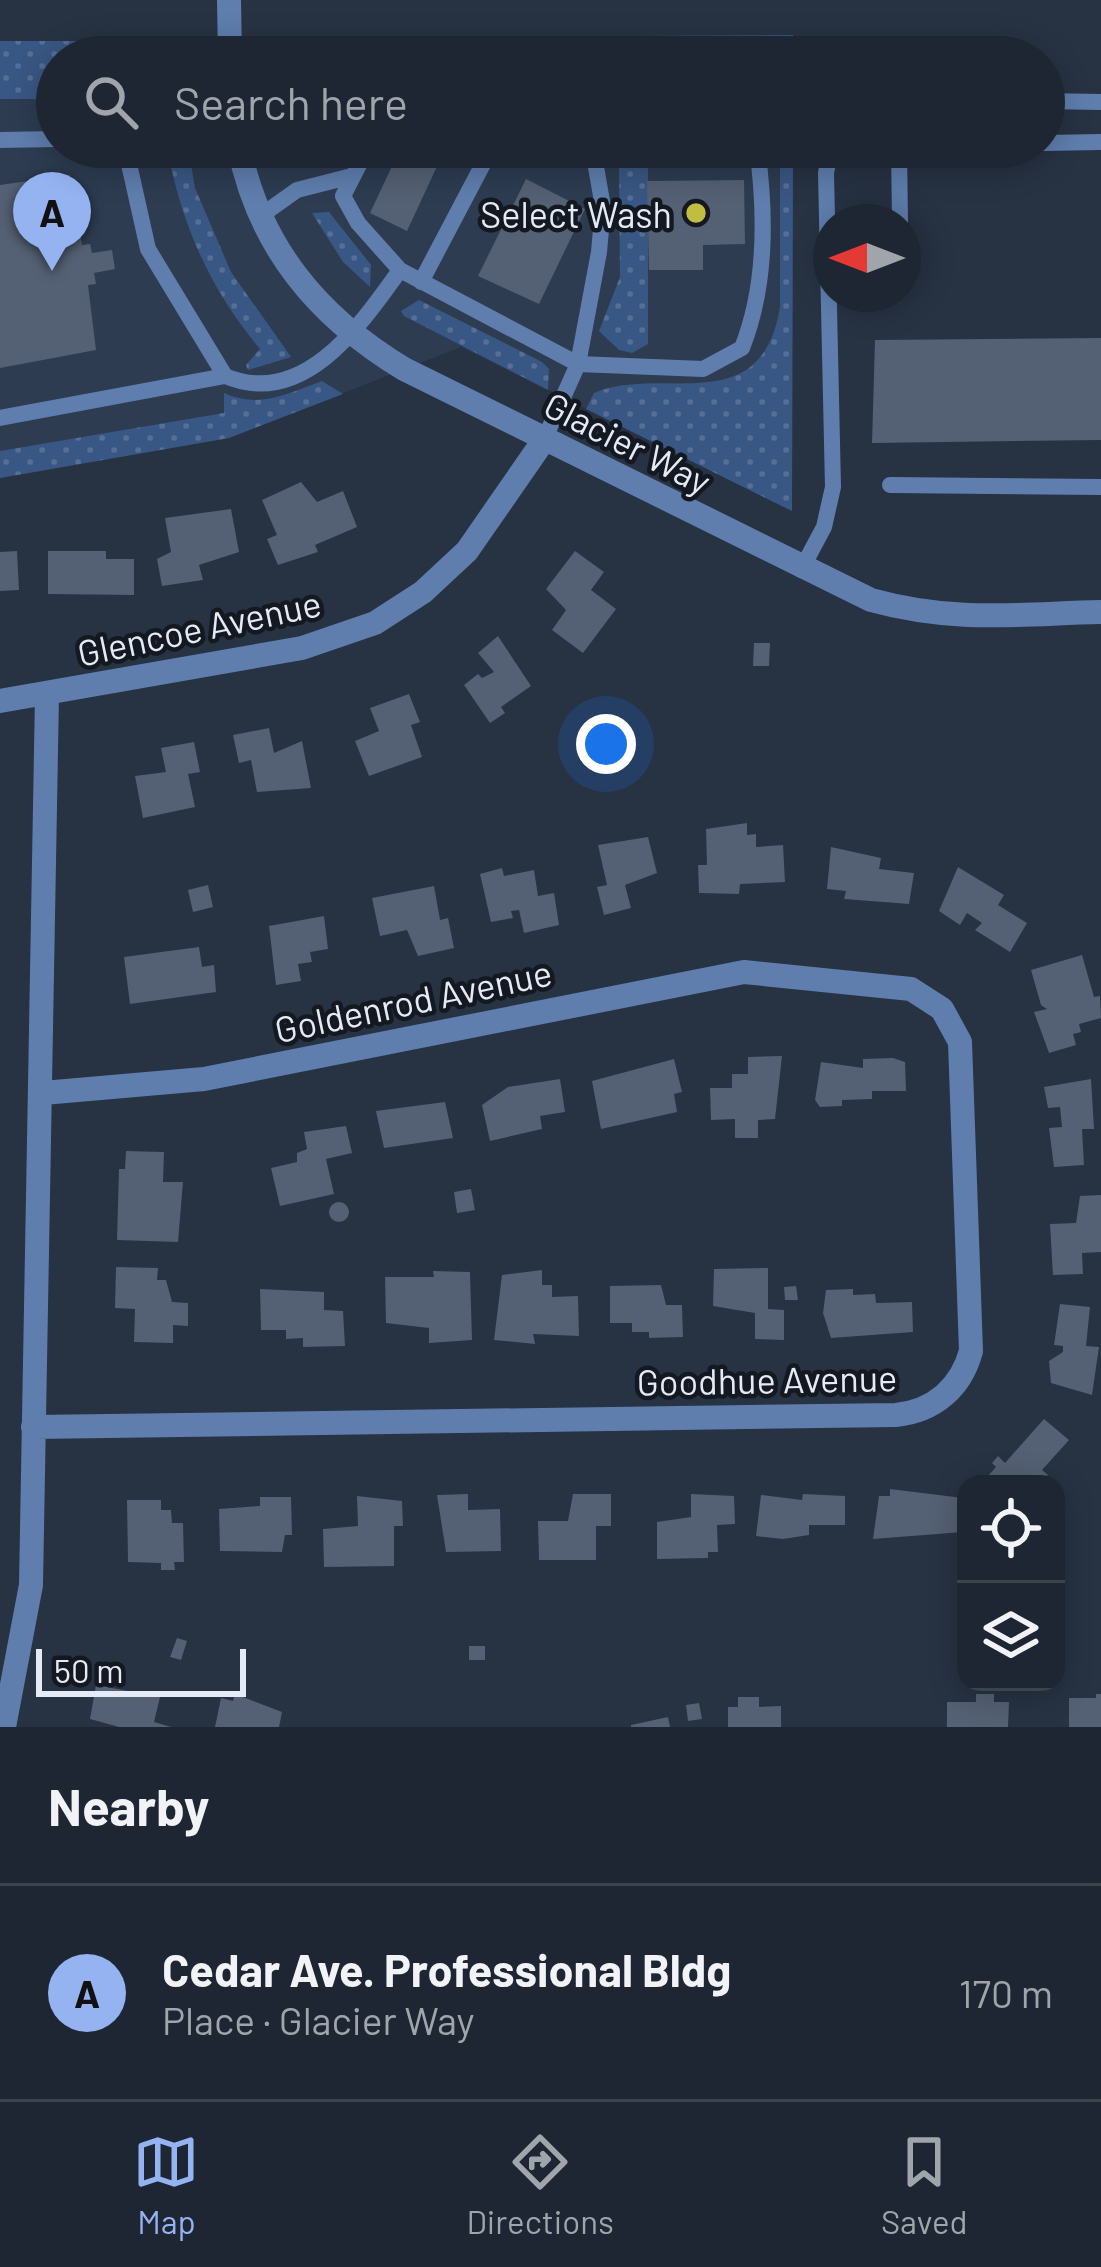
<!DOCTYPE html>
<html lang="en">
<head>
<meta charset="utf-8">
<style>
  :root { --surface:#1d2632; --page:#2a323e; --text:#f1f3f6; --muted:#a0a5ac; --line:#3b434d; --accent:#95b2f1 }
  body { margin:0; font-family:Barlow,sans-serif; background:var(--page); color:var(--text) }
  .controls { position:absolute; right:36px; bottom:36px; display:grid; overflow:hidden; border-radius:24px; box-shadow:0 6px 30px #0003 }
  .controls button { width:108px; height:108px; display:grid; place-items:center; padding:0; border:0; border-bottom:3px solid var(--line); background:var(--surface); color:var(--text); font:60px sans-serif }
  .compass { position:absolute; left:813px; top:204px; width:108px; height:108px; border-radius:50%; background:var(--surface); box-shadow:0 6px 30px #0003; rotate:270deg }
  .scale { position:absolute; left:36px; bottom:30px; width:210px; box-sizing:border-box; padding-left:12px; border:6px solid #e4ebf6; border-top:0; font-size:33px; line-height:42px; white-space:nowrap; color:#e4ebf6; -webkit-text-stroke:9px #141921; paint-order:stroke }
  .you { position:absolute; left:606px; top:744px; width:42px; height:42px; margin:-30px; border:9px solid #fff; border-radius:50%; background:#1a73e8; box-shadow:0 0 0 18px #1a73e833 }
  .badge { display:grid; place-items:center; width:78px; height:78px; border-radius:50%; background:var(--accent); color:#111; font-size:39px; font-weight:700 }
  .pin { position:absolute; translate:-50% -99px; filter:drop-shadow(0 3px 6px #0008) }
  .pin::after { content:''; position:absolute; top:63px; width:42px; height:36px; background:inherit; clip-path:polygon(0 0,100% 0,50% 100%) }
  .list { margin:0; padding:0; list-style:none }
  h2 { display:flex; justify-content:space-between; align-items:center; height:156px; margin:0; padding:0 48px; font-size:51px }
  h2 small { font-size:39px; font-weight:400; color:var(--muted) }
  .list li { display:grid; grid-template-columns:78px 1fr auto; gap:36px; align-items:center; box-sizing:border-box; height:216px; padding:0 48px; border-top:3px solid var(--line) }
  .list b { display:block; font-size:45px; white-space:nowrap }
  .list p { margin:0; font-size:39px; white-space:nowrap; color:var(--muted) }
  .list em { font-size:39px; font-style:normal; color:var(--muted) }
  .icon { flex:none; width:66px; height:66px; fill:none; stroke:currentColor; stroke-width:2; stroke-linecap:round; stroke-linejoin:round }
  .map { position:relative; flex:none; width:1101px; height:1727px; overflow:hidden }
  .search { position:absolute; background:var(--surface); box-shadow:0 6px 30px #0003; left:36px; right:36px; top:36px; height:132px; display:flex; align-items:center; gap:30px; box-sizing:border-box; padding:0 42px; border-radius:66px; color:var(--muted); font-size:45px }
  .sheet { height:372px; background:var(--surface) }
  nav { display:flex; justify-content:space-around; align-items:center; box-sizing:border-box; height:168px; border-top:3px solid var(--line); background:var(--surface); font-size:33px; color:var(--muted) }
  nav a { display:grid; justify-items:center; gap:6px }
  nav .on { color:var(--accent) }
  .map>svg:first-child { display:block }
</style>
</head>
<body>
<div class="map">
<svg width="1101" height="1727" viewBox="0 0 1101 1727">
  <defs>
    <pattern id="grass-dots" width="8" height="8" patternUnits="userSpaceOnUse" patternTransform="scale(3)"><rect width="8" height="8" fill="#395784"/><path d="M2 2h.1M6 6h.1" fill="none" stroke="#566f96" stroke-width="1.8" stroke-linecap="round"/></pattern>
  </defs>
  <rect width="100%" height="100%" fill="#273243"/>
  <path fill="#2d3c51" d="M0 42 172 57H57V147H793L792 511 461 347 229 438 0 478Z"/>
  <path fill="url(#grass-dots)" d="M793 35V57H284L315 38Z
    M0 41H146L172 57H57V99H0Z
    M167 147H188L195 188 231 272 291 357 248 370 246 365 260 349C210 289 181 224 167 147Z
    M780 147H793L792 511 586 409 594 393C663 364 761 422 780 307Z
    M624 158 640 159 648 169V344L632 353 619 350 599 331 620 277 619 161Z
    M329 212 371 265 370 287 343 262 312 213Z
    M419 300 542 362 549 369 548 390 404 316 401 311Z
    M322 381 343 394 229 438 0 478V451L224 413V393C260 409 286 394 322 381Z"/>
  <path fill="#546073" d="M401 147H446L407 231 370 213Z
    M70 175 73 228 79 227 82 245 90 244 92 253 112 250 115 269 94 273 96 284 88 285 96 350 0 368V185Z
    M526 179 585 209 539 304 478 276Z
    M744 180 745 244 703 245V270H649L647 181Z
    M1101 338V440L872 443 875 340Z
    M301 482 317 502 343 491 357 527 315 545 318 552 278 565 267 539 277 535 262 500Z
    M231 509 239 552 199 565 203 580 162 586 157 559 171 552 165 518Z
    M17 551 19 590 0 591V552Z
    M48 551H106V559H134V595L48 594Z
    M575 551 604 572 591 590 616 609 583 653 552 630 566 610 546 589Z
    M498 636 531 686 501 707 505 713 490 723 464 685 478 674 482 678 494 672 478 653Z
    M754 643H770L769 666H753Z
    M409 694 420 722 411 725 422 757 369 776 355 741 379 731 370 708Z
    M269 728 274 753 302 741 311 788 257 792 251 760 239 763 233 735Z
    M194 742 200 772 188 774 195 807 143 818 135 776 166 772 161 748Z
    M747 823V835L756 834V847L783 845 785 882 740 884 739 894 699 893 698 865H707L706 829Z
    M648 837 657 873 625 885 631 908 604 915 597 887 607 885 598 845Z
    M831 847 881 858 879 869 914 873 909 904 844 899 846 891 827 889Z
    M958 867 1004 895 998 905 1027 923 1010 952 975 930 982 923 967 913 960 925 939 911Z
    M502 868 504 876 534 870 538 896 554 893 559 925 524 933 519 910 511 911 513 918 491 922 480 874Z
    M208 885 213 907 193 912 188 890Z
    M434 886 440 920 448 918 454 948 418 956 407 930 380 936 372 898Z
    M324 916 328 949 310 952 312 962 298 964 301 981 276 985 269 926Z
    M199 947 202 967 214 965 216 992 130 1004 124 957Z
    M1082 955 1094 997 1100 996 1101 1018 1079 1024 1081 1032 1073 1034 1076 1045 1049 1053 1034 1012 1047 1009 1041 1005 1031 970Z
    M782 1056 775 1119 758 1120V1138H735V1119L711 1120 710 1088H732V1074H748V1057Z
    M893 1058 905 1062 906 1091H872V1099L842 1100V1106L820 1107 815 1100 821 1062 863 1068V1059Z
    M674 1059 682 1092 674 1094 677 1112 601 1129 592 1081Z
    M560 1079 565 1112 540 1116 542 1129 490 1141 482 1105 508 1087Z
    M1091 1079 1094 1129H1082L1084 1165 1054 1167 1049 1128 1062 1127 1060 1107 1048 1108 1044 1087Z
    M445 1102 453 1138 384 1148 376 1111Z
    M346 1126 352 1153 326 1159 334 1194 280 1206 271 1168 297 1162V1153L307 1149 304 1132Z
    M126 1151 164 1152 163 1182H183L178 1242 117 1240 119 1169H125Z
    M471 1189 475 1210 457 1213 454 1192Z
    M1101 1195V1252L1082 1253 1083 1274 1053 1275 1050 1224 1076 1223 1080 1196Z
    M329 1212a10 10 0 1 1 20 0a10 10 0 1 1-20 0Z
    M116 1267 158 1268 157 1280H166L172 1302 188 1303V1326L173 1325V1343L134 1342 135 1309 115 1308Z
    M768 1268V1309L784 1310V1340L755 1339V1313L713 1306 714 1269Z
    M542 1270V1285H552V1297L578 1296 579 1336 533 1334 535 1344 494 1340 502 1275Z
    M433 1271 470 1272 472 1340 429 1343V1328L386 1323 385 1277H434Z
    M661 1285 666 1305H682L683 1337 649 1338V1332H632V1323H610V1286Z
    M796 1286 798 1300H785L784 1287Z
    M260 1289 324 1292V1310L343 1311 345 1346 303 1347V1338L286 1339V1330H261Z
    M853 1289V1295L875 1294 876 1303 912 1302 913 1332 831 1338 823 1313 826 1290Z
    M1060 1304 1090 1307 1086 1346 1099 1347 1092 1395 1051 1383 1049 1361 1063 1352V1346L1054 1345Z
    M1044 1419 1069 1440 1042 1470 1048 1475 1041 1484H993L986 1478 996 1467 992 1463 998 1456 1005 1463Z
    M890 1489 963 1498V1532L873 1539 879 1496H890Z
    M468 1494V1510L500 1509 501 1551 446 1552 437 1495Z
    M573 1494H611V1526H596V1560H539L538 1521H568Z
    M691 1494 734 1496 735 1524 717 1525 718 1552H708V1558L657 1559V1522L691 1517Z
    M803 1494 845 1496V1525H809V1535L783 1539 756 1536 761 1495 802 1500Z
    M357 1496 402 1501 403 1526H394V1566L324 1567 323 1529 358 1526Z
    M260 1497H291L292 1535H285L282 1552 220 1551 219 1509 260 1506Z
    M127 1500H161V1510H171L172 1523H183L184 1562H174L175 1570H161V1563L128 1562Z
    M177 1638 187 1641 181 1660 170 1657Z
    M469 1646H485V1660H469Z
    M96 1685 160 1697 154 1722 171 1727H119L90 1719Z
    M235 1694 282 1712 279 1727H215L221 1698 233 1701Z
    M976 1694H994V1702H1009L1008 1727H947V1702H976Z
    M1096 1694H1101V1727H1069V1698H1096Z
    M738 1697H759V1707L781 1706V1727H728V1707H738Z
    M699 1703 702 1719 688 1721 686 1705Z
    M668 1717 670 1727H631V1725Z"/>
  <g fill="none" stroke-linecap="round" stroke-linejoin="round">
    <path stroke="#5f7ead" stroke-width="16" d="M1044 101 1101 102
      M0 140 57 139
      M1044 143 1101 142
      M368 147 343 196 358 223 400 270 578 364 703 369 742 348C767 285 766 214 757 147
      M546 147 579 157 596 147
      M899 147 900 222
      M259 217 297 190 352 176
      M421 282 492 147
      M225 376C303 409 360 326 400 270
      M0 418 225 376 148 249 129 164 114 147
      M544 440 578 364 599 252 603 207 593 150
      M890 485 1101 487
      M801 570 824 527 833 487 826 173 831 147"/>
    <path stroke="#5f7ead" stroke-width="24" d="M0 701 302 648 375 623 423 592 467 551 544 440
      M33 1427 896 1415C934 1411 961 1388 971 1351L960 1042 942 1009 911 989 744 972 204 1079 43 1093
      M4 1727 31 1585 47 695"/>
    <path stroke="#5f7ead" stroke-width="24" d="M229 0 230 57
      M239 147C259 247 318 317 404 369L871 600C955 623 1016 614 1101 612"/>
  </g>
  <circle fill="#bfbe41" stroke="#141921" stroke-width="4.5" cx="696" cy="213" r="12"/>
  <g text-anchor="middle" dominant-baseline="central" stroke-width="9" stroke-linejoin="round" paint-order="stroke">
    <g font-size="36" fill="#e4ebf6" stroke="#141921" text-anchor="end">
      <text x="672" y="213">Select Wash</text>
    </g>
    <g font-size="36" fill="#e4ebf6" stroke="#141921">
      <text transform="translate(628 442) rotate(27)">Glacier Way</text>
      <text transform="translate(199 627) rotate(-12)">Glencoe Avenue</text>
      <text transform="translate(413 1000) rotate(-12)">Goldenrod Avenue</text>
      <text transform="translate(767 1379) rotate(-1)">Goodhue Avenue</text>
    </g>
  </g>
</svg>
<div class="controls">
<button><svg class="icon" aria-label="locate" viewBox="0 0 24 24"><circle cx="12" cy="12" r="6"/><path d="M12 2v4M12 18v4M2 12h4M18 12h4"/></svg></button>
<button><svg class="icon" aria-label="layers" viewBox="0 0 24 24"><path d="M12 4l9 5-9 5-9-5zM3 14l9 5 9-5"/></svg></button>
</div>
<svg class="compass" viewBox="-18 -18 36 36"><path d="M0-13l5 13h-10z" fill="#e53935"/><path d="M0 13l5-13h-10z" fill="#a0a5ac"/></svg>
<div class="scale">50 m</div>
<div class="you"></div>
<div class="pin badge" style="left:52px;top:271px">A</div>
<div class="search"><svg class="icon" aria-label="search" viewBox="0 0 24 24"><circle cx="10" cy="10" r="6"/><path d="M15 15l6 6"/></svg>Search here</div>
</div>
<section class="sheet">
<h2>Nearby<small></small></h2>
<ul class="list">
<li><span class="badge">A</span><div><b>Cedar Ave. Professional Bldg</b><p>Place · Glacier Way</p></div><em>170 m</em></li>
</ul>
</section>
<nav>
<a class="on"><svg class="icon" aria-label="map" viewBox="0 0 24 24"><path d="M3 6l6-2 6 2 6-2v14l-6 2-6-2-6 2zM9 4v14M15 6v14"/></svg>Map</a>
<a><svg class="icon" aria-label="directions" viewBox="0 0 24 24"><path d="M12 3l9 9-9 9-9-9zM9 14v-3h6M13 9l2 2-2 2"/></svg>Directions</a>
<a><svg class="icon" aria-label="saved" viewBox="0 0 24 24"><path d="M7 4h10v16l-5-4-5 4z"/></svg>Saved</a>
</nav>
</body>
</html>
